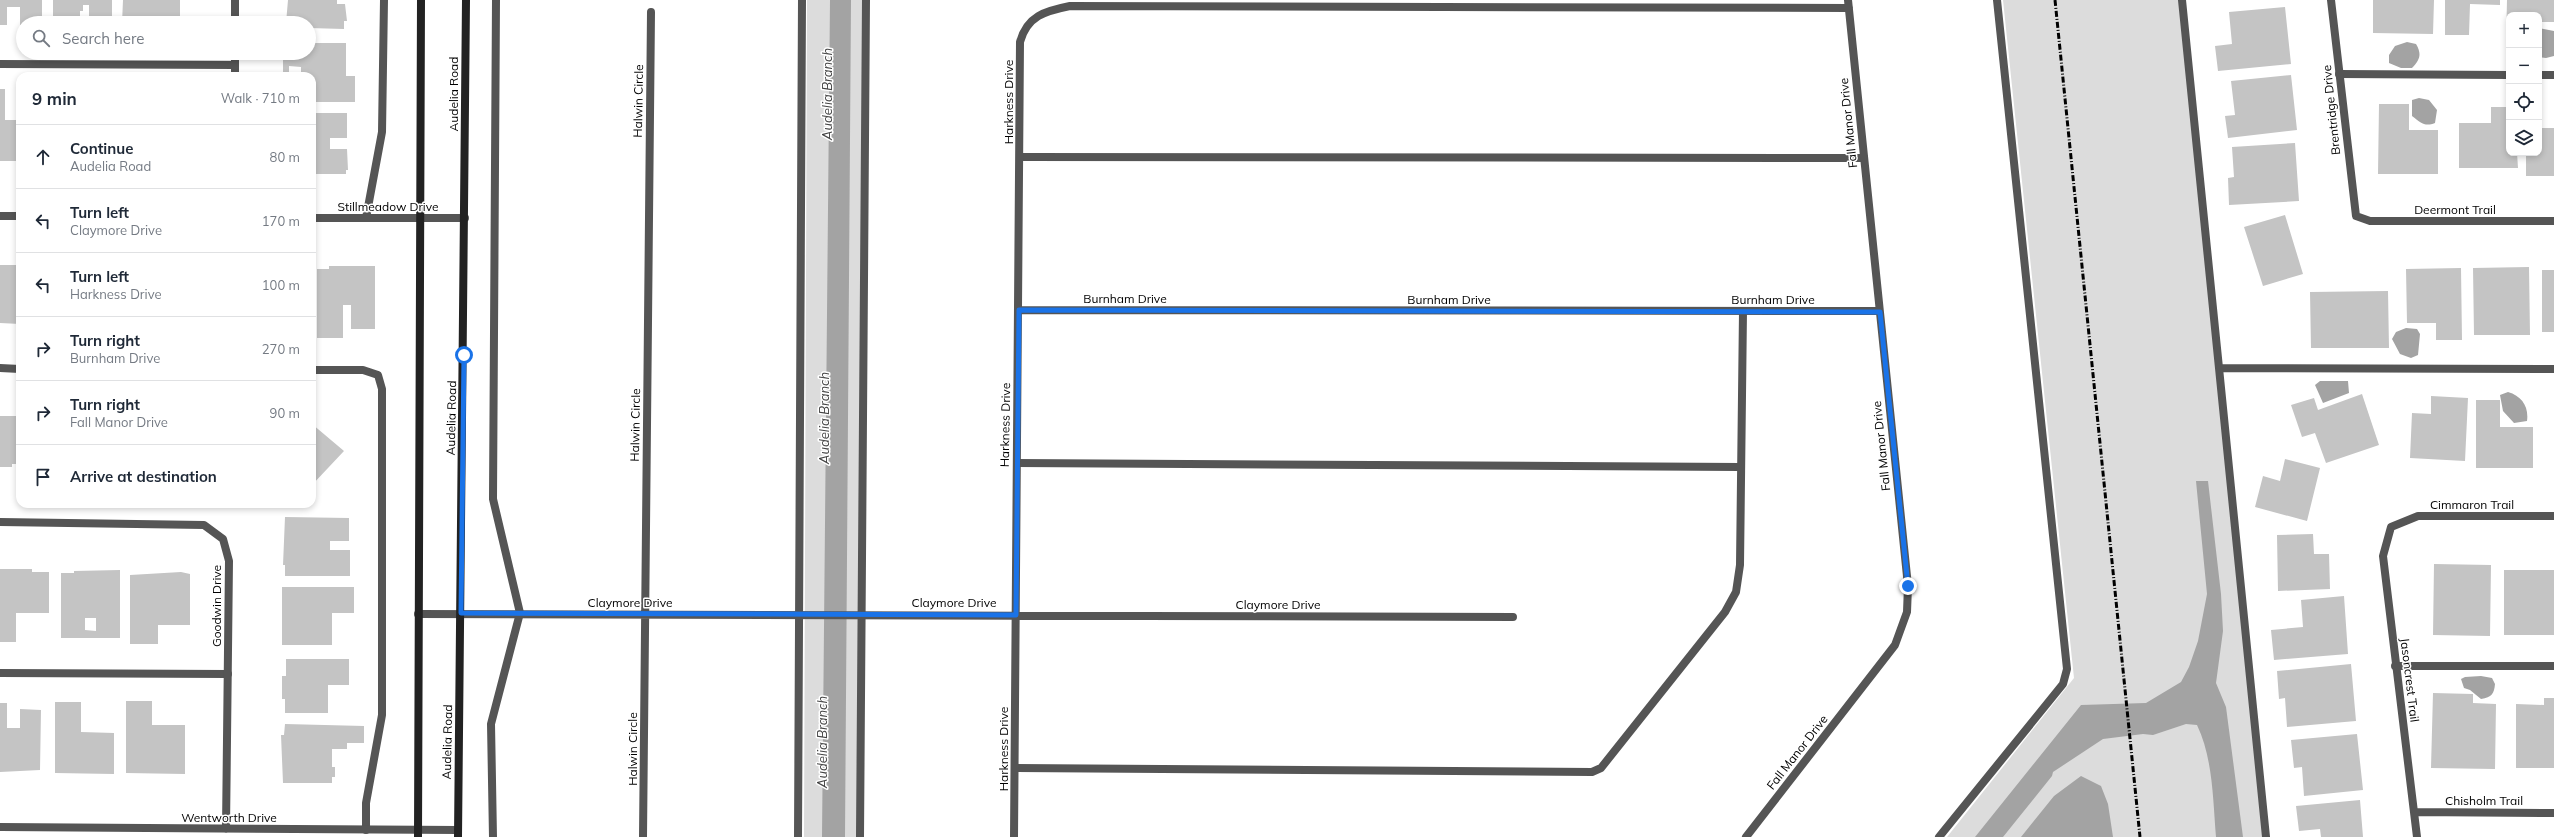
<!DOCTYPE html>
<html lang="en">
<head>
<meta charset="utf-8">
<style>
  :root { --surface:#fff; --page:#f6f6f7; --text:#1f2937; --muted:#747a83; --line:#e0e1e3 }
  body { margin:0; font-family:Mulish,sans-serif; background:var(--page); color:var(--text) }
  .controls { position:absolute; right:12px; top:12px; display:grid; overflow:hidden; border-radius:8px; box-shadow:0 2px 6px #0003 }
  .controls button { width:36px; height:36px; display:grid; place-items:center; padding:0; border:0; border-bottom:1px solid var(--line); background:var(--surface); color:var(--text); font:20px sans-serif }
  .stop { position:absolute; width:12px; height:12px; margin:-9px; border:3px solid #1a73e8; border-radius:50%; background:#fff }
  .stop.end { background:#1a73e8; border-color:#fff; box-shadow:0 1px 4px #0008 }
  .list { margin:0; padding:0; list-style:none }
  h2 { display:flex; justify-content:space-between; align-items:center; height:52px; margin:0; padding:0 16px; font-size:17px }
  h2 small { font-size:13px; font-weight:400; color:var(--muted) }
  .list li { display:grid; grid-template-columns:26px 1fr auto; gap:12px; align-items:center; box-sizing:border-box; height:64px; padding:0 16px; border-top:1px solid var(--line) }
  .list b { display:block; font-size:15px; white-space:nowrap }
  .list p { margin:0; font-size:13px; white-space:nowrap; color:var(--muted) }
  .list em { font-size:13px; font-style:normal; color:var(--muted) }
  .icon { flex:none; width:22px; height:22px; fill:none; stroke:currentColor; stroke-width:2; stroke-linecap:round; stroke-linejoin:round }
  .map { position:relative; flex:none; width:2554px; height:837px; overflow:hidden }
  .search { position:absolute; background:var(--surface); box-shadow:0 2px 6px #0003; left:16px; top:16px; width:300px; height:44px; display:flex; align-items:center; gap:10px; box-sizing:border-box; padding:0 14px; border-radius:22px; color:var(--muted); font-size:15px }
  .panel { position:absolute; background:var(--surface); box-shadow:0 2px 6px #0003; left:16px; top:72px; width:300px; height:436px; border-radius:12px }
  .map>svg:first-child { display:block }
</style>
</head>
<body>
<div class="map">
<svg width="2554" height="837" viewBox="0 0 2554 837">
  <rect width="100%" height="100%" fill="#fff"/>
  <path fill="#dcdcdc" d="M807 0H863L861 837H804Z
    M2003 0H2183L2266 837H1947L2074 678Z"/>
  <path fill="#a3a3a3" d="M830 0H851L845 837H822Z
    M2539 28 2554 31V56L2546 58 2539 57Z
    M2407 42 2416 44C2422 54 2420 60 2412 68H2401L2389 63V55L2395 46Z
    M2419 98 2429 100 2437 110 2435 123C2425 127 2421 123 2412 116V100Z
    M2406 328 2417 329 2420 334 2418 355 2411 358 2400 354 2392 339 2396 332Z
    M2320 381H2348L2349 393 2323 403 2315 385Z
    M2508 392C2522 396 2529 407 2527 421L2514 423 2503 411 2500 395Z
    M2196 481H2208L2221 594 2223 631 2216 683 2226 707 2243 837H2216C2213 801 2213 758 2197 725L2186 724 2153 735 2143 734 2103 739 2053 772 2052 776 2003 837H1975L2081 705 2146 703 2181 682 2189 667 2198 641 2207 594Z
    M2481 676 2492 678 2495 684C2494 694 2492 697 2481 699L2470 690 2464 688 2461 679 2465 677Z
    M2081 776 2101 786 2108 804 2113 837H2021L2054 796Z"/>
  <path fill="#c4c4c4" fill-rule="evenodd" d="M0 0H42V23H23V26L20 25V7H7V25H0Z
    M53 0H112V23H89V5H83V11H80V23H53Z
    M123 0H180V22L122 23Z
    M288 0H337V4H345L347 21H344V29L309 28V23H286Z
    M2373 0H2434L2433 34 2373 33Z
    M2445 0H2500V5L2470 4 2469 35H2445Z
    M2507 0H2554V22H2539V15H2509V43L2506 42Z
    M2285 7 2291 64 2218 71 2215 46 2232 44 2229 12Z
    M309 43H346V76H355V102H312V76H301V67L289 66V76H283V53H309Z
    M2291 75 2297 130 2228 138 2225 116 2235 115 2231 81Z
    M0 89H5V120H20V161H0Z
    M2379 104H2409V130H2438V174H2378Z
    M2491 107H2509V153H2517L2518 168H2459V123H2491Z
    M312 113H347V138H330V149H347L348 170H346V174H312Z
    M2539 128H2554V176H2526V153H2539Z
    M2295 143 2299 201 2229 205 2228 178 2234 177 2232 147Z
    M2285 215 2303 274 2263 286 2244 227Z
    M0 265H20V324L0 323Z
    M329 266H375V329H351V305H343V338H317V269H329Z
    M2529 267 2530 335H2474L2473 268Z
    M2461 268 2462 340H2436V323H2407L2406 269Z
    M2542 270H2554V332H2542Z
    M2388 291 2389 348H2311L2310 292Z
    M2362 394 2379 445 2326 463 2315 433 2302 437 2291 405 2314 398 2318 410Z
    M2431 396 2468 398 2465 461 2410 458 2412 413 2431 414Z
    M2476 400H2500V427H2533V468H2476Z
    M0 416H20V464H12V467H0Z
    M312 424 344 451 312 485Z
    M2285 459 2320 468 2307 521 2255 507 2263 476 2280 481Z
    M285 517 349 518V541H330V550H350V576H285V565H283Z
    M2313 534 2314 554H2329L2330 589 2278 591 2277 535Z
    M2434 564 2491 565 2490 636 2433 635Z
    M0 569H32V572H49V613H16V642H0Z
    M120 570V638H61V573H74V571ZM85 618H96V631L85 630Z
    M2504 570H2554V635H2504Z
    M181 572 190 574V625H158V644H130V575Z
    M282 587H354V613H332V645H282Z
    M2344 596 2348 654 2274 660 2271 630 2303 627 2301 600Z
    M286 659H349V685H328V713H285V699H282V676H286Z
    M2351 664 2356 721 2287 727 2285 698 2279 699 2277 671Z
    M2433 693 2473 694V703L2496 704 2495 769 2431 768Z
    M2544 698H2554V768H2516V704L2544 705Z
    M126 701H152V725H185V774L126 773Z
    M55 702H81V732L114 733V774L55 773Z
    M0 703H7V728H20V709L41 710 40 770 0 772Z
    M285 724 364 726V743H347V749H332V767H335V777H332V783H283L281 735H284Z
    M2357 734 2363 790 2304 796 2302 767 2294 768 2291 740Z
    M2360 800 2363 837H2321L2320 829 2299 831 2296 806Z"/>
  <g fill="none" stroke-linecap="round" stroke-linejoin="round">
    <path stroke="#555" stroke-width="8" d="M2182 0 2219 368 2554 369
      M0 64 235 65
      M2339 74 2509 75
      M2539 75H2554
      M1020 157 1864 158
      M366 218 382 132 384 0
      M0 368 20 369
      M2219 368 2266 837
      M312 370H363L378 375 382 389V715L366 803V830
      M1017 463 1740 467
      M2395 666H2554
      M0 673 228 674
      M1015 768 1592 772 1601 768 1725 612 1736 592 1740 565 1743 311
      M493 837 491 724 520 613 493 499 496 0
      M798 837 802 0
      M860 837 866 0
      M1939 837 2063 684 2067 669 1997 0"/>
    <path stroke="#555" stroke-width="8" d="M235 0V23
      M2331 0 2356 216 2370 221H2554
      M235 53V76
      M0 216H20
      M312 218H465
      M1019 310 1879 311
      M0 522 204 525 223 539 229 561 226 829
      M418 614 1513 617
      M2414 812 2554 813
      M0 827 458 830
      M643 837 651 12
      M1014 837 1020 42C1027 16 1045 11 1070 6L1849 8
      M1746 837 1895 645 1907 612 1908 586 1848 0
      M2417 837 2383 556 2391 527 2418 516H2554"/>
    <path stroke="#222" stroke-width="8" d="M418 837 421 0
      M458 837 466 0"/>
    <path stroke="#000" stroke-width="3" stroke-dasharray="6 2 1 2" stroke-linecap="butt" d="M2055 0 2140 837"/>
  </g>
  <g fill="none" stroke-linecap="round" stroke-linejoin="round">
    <path stroke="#1a73e8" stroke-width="5" d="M464 355 461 613 1016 615 1019 310 1880 312 1908 586"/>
  </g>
  <g text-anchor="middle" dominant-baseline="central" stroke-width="3" stroke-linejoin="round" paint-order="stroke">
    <g font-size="12" fill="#000" stroke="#fff">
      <text transform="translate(453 94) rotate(-90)">Audelia Road</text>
      <text transform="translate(638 101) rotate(-89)">Halwin Circle</text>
      <text transform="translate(1008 102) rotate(-90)">Harkness Drive</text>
      <text transform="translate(2331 110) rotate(-96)">Brentridge Drive</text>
      <text transform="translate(1848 123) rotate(-96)">Fall Manor Drive</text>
      <text x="388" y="206">Stillmeadow Drive</text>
      <text x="2455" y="209">Deermont Trail</text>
      <text x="1125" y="298">Burnham Drive</text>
      <text x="1449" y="299">Burnham Drive</text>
      <text x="1773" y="299">Burnham Drive</text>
      <text transform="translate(451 418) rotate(-89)">Audelia Road</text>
      <text transform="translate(635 425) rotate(-89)">Halwin Circle</text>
      <text transform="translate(1005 425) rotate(-89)">Harkness Drive</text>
      <text transform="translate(1881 446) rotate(-96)">Fall Manor Drive</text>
      <text x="2472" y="504">Cimmaron Trail</text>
      <text x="630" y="602">Claymore Drive</text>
      <text x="954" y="602">Claymore Drive</text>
      <text x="1278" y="604">Claymore Drive</text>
      <text transform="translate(216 606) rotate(-90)">Goodwin Drive</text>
      <text transform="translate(2410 680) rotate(83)">Jasoncrest Trail</text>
      <text transform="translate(447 742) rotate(-89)">Audelia Road</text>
      <text transform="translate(632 749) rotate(-90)">Halwin Circle</text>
      <text transform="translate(1003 749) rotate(-90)">Harkness Drive</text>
      <text transform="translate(1797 752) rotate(-52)">Fall Manor Drive</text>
      <text x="2484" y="800">Chisholm Trail</text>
      <text x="229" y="817">Wentworth Drive</text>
    </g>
    <g font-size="13" font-style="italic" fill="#444" stroke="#fff">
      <text transform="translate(827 94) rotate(-90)">Audelia Branch</text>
      <text transform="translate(824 418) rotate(-90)">Audelia Branch</text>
      <text transform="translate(822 742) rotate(-90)">Audelia Branch</text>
    </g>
  </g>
</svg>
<div class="controls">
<button>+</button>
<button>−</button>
<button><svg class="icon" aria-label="locate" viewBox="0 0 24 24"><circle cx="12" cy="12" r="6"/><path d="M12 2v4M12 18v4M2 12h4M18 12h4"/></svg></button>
<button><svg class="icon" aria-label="layers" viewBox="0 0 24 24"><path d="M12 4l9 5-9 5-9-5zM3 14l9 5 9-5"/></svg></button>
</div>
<div class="stop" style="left:464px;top:355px"></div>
<div class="stop end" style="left:1908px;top:586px"></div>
<div class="search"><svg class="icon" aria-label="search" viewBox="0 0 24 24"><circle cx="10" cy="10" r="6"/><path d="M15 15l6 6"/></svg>Search here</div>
<section class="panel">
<h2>9 min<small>Walk · 710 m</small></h2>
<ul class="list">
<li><svg class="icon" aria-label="ahead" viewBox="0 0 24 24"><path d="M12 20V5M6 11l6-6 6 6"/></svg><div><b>Continue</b><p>Audelia Road</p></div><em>80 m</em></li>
<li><svg class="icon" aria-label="left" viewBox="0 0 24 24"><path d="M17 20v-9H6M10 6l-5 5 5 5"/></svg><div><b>Turn left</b><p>Claymore Drive</p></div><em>170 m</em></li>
<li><svg class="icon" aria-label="left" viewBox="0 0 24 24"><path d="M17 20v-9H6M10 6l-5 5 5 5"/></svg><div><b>Turn left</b><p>Harkness Drive</p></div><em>100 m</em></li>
<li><svg class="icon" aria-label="right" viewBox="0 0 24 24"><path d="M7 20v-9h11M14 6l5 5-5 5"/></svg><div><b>Turn right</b><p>Burnham Drive</p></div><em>270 m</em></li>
<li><svg class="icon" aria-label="right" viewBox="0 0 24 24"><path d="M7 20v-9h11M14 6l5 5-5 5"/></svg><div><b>Turn right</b><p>Fall Manor Drive</p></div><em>90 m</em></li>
<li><svg class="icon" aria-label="arrive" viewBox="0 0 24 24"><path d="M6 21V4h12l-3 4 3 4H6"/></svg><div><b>Arrive at destination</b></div></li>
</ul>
</section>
</div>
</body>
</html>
